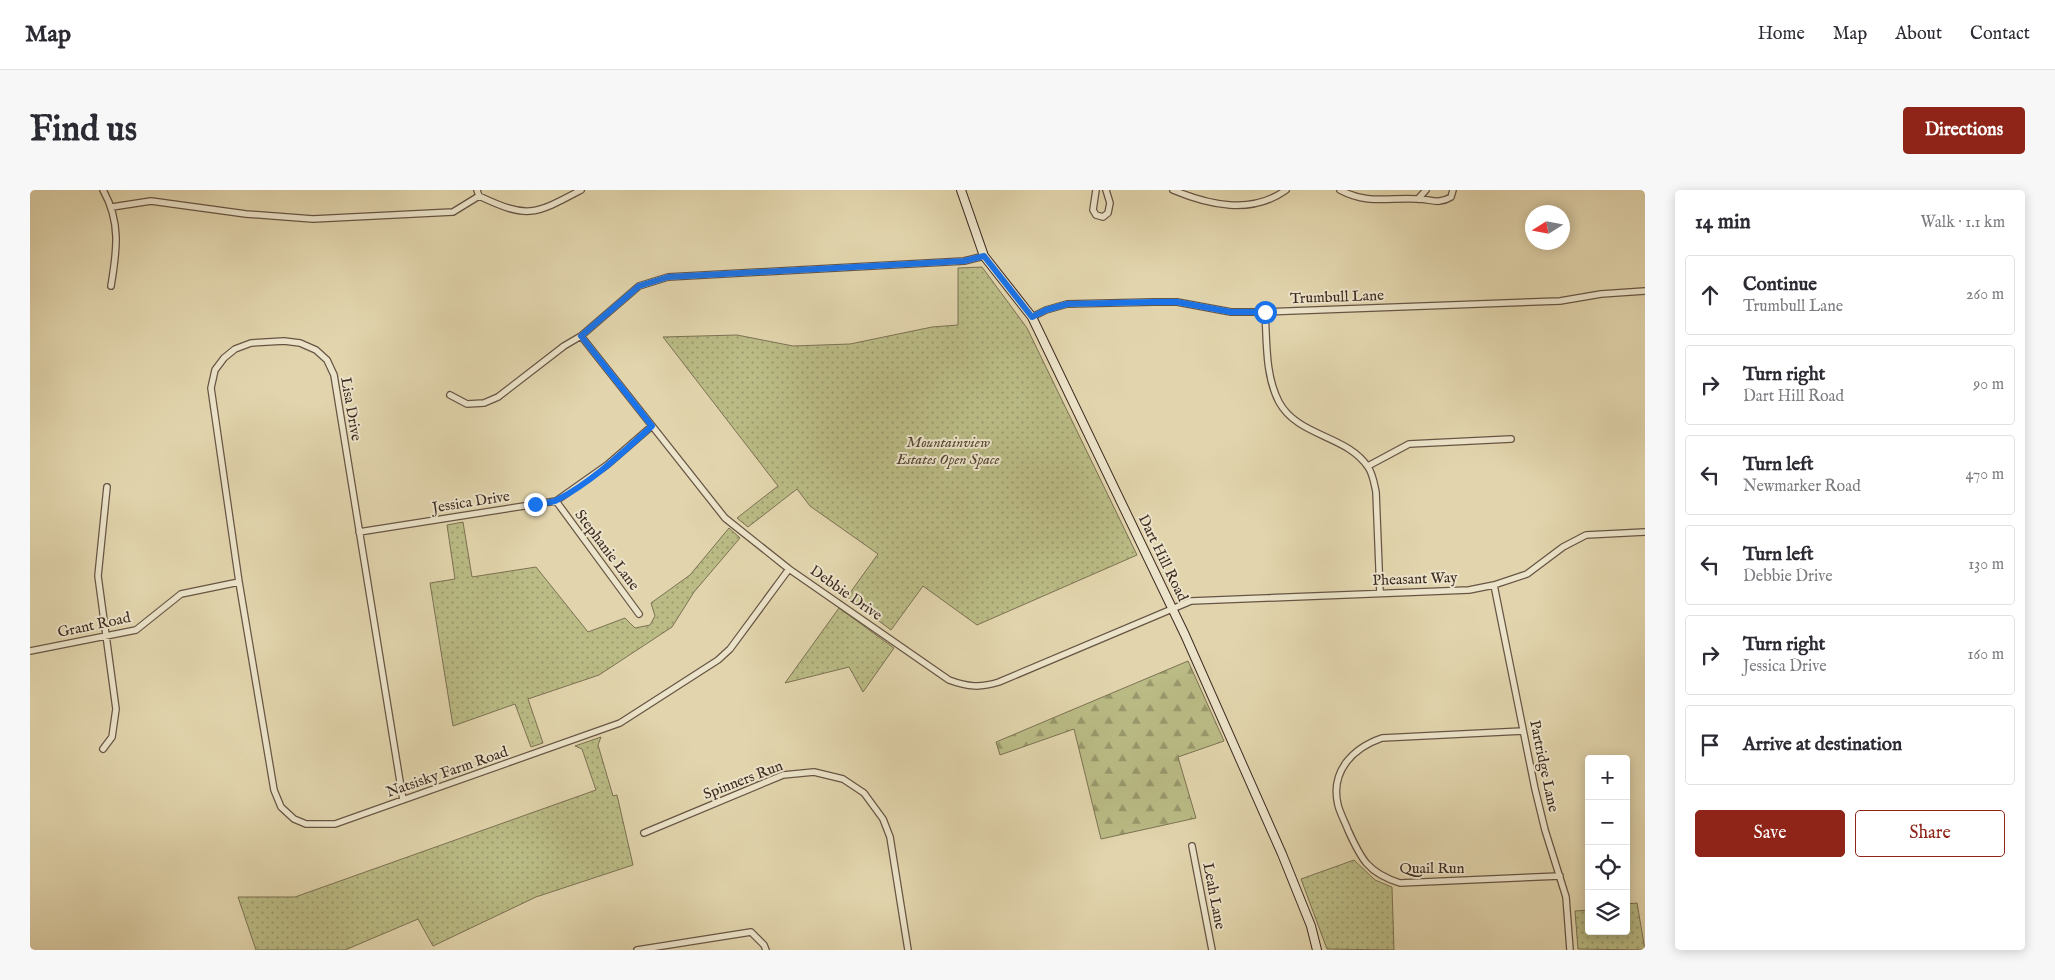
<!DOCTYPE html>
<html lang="en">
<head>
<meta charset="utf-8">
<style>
  :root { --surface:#fff; --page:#f7f7f7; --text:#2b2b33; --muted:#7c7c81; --line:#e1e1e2; --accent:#8f2418 }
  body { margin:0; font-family:"IM FELL English",serif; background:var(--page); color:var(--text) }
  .controls { position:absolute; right:15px; bottom:15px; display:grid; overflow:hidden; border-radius:5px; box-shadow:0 2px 12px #0003 }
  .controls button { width:45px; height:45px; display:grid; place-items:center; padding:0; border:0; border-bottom:1px solid var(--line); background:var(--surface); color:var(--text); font:25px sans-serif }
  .compass { position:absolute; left:1495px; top:15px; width:45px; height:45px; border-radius:50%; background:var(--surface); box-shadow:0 2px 12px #0003; rotate:259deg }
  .stop { position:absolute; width:15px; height:15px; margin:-11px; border:4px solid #1a73e8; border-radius:50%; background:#fff }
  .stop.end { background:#1a73e8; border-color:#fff; box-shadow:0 1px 5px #0008 }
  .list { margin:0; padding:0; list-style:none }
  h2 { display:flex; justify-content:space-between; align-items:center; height:65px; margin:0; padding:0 20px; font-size:21px }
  h2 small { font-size:16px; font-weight:400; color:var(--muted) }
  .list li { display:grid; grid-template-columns:32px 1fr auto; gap:15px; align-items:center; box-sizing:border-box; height:80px; margin:0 10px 10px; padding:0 10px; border:1px solid var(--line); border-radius:5px }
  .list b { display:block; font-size:19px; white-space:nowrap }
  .list p { margin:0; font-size:16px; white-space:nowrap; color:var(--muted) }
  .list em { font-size:16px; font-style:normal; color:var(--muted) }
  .actions { display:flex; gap:10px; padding:15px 20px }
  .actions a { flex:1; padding:11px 0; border:1px solid var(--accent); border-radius:5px; text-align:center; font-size:18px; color:var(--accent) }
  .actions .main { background:var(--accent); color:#fff }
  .icon { flex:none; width:28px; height:28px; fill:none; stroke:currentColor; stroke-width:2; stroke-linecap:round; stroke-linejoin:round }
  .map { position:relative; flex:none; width:1615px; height:760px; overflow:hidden; border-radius:5px }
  header { display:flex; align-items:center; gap:30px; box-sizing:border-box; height:70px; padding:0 25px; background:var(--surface); border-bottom:1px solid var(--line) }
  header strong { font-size:24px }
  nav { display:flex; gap:28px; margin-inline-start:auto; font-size:18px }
  .intro { display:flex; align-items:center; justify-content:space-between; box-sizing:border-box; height:120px; padding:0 30px }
  h1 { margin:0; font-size:35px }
  .button { padding:12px 22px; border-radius:5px; background:var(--accent); color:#fff; font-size:18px; font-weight:700 }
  main { display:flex; gap:30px; padding:0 30px }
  aside { flex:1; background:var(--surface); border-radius:5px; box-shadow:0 2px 12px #0003 }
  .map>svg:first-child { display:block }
</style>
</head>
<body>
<header>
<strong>Map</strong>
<nav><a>Home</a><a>Map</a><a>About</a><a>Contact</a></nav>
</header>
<div class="intro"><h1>Find us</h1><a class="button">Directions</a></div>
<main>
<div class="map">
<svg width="1615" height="760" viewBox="0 0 1615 760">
  <defs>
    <pattern id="forest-firs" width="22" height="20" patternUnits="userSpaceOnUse" patternTransform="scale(1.25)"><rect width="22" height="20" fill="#babb85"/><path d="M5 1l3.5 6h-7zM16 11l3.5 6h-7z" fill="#99986c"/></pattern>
    <pattern id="park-dots" width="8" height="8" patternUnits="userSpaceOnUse" patternTransform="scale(1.25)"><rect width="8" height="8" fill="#babb85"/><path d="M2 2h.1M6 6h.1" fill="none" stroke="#99986c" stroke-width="1.8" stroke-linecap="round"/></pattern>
  </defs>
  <rect width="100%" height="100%" fill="#e2d5ad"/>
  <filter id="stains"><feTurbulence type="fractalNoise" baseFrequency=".004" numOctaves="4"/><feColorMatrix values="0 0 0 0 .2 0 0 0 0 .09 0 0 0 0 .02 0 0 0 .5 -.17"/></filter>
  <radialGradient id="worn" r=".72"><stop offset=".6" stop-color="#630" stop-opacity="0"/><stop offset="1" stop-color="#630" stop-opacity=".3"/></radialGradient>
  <path fill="url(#forest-firs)" stroke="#7c7254" d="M1158 471 1194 551 1148 567 1166 628 1071 649 1044 539 970 565 966 552Z"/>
  <path fill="url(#park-dots)" stroke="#7c7254" d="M952 77 997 138 1107 365 947 435 893 396 861 440 817 407 848 364 780 316 767 299 718 337 707 328 748 296 633 147 707 145 763 156 820 154 902 137 928 135V78Z
    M433 332 442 387 506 377 558 442 595 428 605 438 620 435 625 426 621 413 660 385 699 338 710 348 664 402 642 437 569 485 498 509 513 553 501 557 485 514 423 536 400 393 425 389 417 335Z
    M809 418 864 458 833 502 819 477 755 493Z
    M571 547 568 555 583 606 587 605 603 675 506 707 403 756 388 729 315 760H226L208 707H265L566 600 552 559 545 556Z
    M1324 670 1345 690 1362 697 1364 760 1297 759 1271 689Z
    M1607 713 1615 760 1548 759 1545 721 1559 720V741H1596V714Z"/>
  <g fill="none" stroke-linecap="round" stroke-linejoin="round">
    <g stroke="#675545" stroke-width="8">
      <path id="minor" d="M73 0C91 32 87 60 81 96
        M447 0 449 6C498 29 504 25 551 0
        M1066 0 1063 20 1066 25 1073 27 1078 23 1080 13 1076 0
        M1143 0C1179 15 1221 25 1256 0
        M1310 0C1338 15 1360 7 1388 9 1401 9 1408 15 1421 7L1423 0
        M1388 9 1396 0
        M82 17 121 11 216 24 283 29 423 22 449 6
        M1235 122C1237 152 1235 185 1249 212 1268 247 1317 245 1338 277 1343 284 1344 293 1346 302L1350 403
        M1002 127 1016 120 1037 114 1124 112H1147L1201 122H1235L1530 111 1571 104 1615 101
        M551 146 695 328 759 379 919 490C938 497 950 498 969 492L1161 411 1439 400 1464 395 1497 384 1533 357 1556 345 1615 342
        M420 205 437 214 454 213 468 207 534 156 551 146 609 96 638 87 934 71 954 66
        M1338 276 1379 254 1481 249
        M526 311 609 424
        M329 342 526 311 577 275 622 236
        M1464 395 1505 599 1515 640 1536 707 1540 760
        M0 461 106 440 151 404 209 392
        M1493 541 1352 548C1323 558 1300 581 1308 615 1310 623 1315 632 1318 640 1331 669 1338 683 1370 693L1530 686
        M73 559 82 547 86 519 68 386 77 297
        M373 610 304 185 297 170 286 160 270 153 254 151 221 153 205 159 194 168 185 180 181 198 209 392 244 600 251 617 264 629 276 634H305L590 533 688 470 700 459 759 379
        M614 643 753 585 784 582 813 589 834 603 853 629 860 647 878 760
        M1162 656 1182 760
        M607 760 721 742 734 755 736 760"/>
    </g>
    <g stroke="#3e2a22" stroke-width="10">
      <path id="secondary" d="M931 0 954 66 1002 127 1155 445 1252 664 1281 736 1287 760"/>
    </g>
    <use href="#minor" stroke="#ece4ca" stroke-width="5.5"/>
    <use href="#secondary" stroke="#ece4ca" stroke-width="8"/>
  </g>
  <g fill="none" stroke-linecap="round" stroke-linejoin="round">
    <path stroke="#1a73e8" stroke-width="6" d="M505 314C512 313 521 313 527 310 562 292 593 262 622 236L551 146 609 96 638 87 934 71 954 66 1002 127 1016 120 1037 114 1124 112H1147L1201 122H1235"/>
  </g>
  <g text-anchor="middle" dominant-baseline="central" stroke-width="4" stroke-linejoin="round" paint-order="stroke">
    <g font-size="15" fill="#3e2a22" stroke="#ece4ca">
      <text transform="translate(1307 107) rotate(-2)">Trumbull Lane</text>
      <text transform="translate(321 219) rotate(80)">Lisa Drive</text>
      <text transform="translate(441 312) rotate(-9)">Jessica Drive</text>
      <text transform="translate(577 360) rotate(53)">Stephanie Lane</text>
      <text transform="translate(1133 368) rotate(64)">Dart Hill Road</text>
      <text transform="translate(1385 389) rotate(-2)">Pheasant Way</text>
      <text transform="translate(816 403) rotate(35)">Debbie Drive</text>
      <text transform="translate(64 435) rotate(-12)">Grant Road</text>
      <text transform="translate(1514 576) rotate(78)">Partridge Lane</text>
      <text transform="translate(417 582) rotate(-19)">Natsisky Farm Road</text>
      <text transform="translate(713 590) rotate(-21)">Spinners Run</text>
      <text x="1402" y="678">Quail Run</text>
      <text transform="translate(1184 706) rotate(79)">Leah Lane</text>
    </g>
    <g font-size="15" font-style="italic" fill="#574736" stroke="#ece4ca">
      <text x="918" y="252">Mountainview<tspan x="918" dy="17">Estates Open Space</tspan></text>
    </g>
  </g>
  <rect width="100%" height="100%" filter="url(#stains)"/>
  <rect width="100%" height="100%" fill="url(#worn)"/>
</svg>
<div class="controls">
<button>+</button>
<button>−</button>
<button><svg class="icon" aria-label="locate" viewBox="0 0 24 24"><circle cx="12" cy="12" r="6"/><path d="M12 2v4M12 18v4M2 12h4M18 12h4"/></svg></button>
<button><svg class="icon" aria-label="layers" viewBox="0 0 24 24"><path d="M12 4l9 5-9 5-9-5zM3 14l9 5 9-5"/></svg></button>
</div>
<svg class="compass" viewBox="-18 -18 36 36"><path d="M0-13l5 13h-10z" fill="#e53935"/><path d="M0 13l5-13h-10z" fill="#7c7c81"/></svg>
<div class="stop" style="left:1235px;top:122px"></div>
<div class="stop end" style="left:505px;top:314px"></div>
</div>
<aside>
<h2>14 min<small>Walk · 1.1 km</small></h2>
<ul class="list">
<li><svg class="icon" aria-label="ahead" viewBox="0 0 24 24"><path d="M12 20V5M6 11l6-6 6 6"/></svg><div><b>Continue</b><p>Trumbull Lane</p></div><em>260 m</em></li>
<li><svg class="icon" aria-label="right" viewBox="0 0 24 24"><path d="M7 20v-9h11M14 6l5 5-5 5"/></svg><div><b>Turn right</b><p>Dart Hill Road</p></div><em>90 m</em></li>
<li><svg class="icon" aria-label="left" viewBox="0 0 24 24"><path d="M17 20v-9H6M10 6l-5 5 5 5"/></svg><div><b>Turn left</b><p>Newmarker Road</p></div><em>470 m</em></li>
<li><svg class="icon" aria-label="left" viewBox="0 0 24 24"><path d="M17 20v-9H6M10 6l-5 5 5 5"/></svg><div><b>Turn left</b><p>Debbie Drive</p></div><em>130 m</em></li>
<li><svg class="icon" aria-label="right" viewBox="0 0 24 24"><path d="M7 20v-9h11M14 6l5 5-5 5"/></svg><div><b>Turn right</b><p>Jessica Drive</p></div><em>160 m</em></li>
<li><svg class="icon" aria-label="arrive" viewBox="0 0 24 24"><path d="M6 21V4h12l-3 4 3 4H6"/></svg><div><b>Arrive at destination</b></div></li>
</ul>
<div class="actions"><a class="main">Save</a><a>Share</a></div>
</aside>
</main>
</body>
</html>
